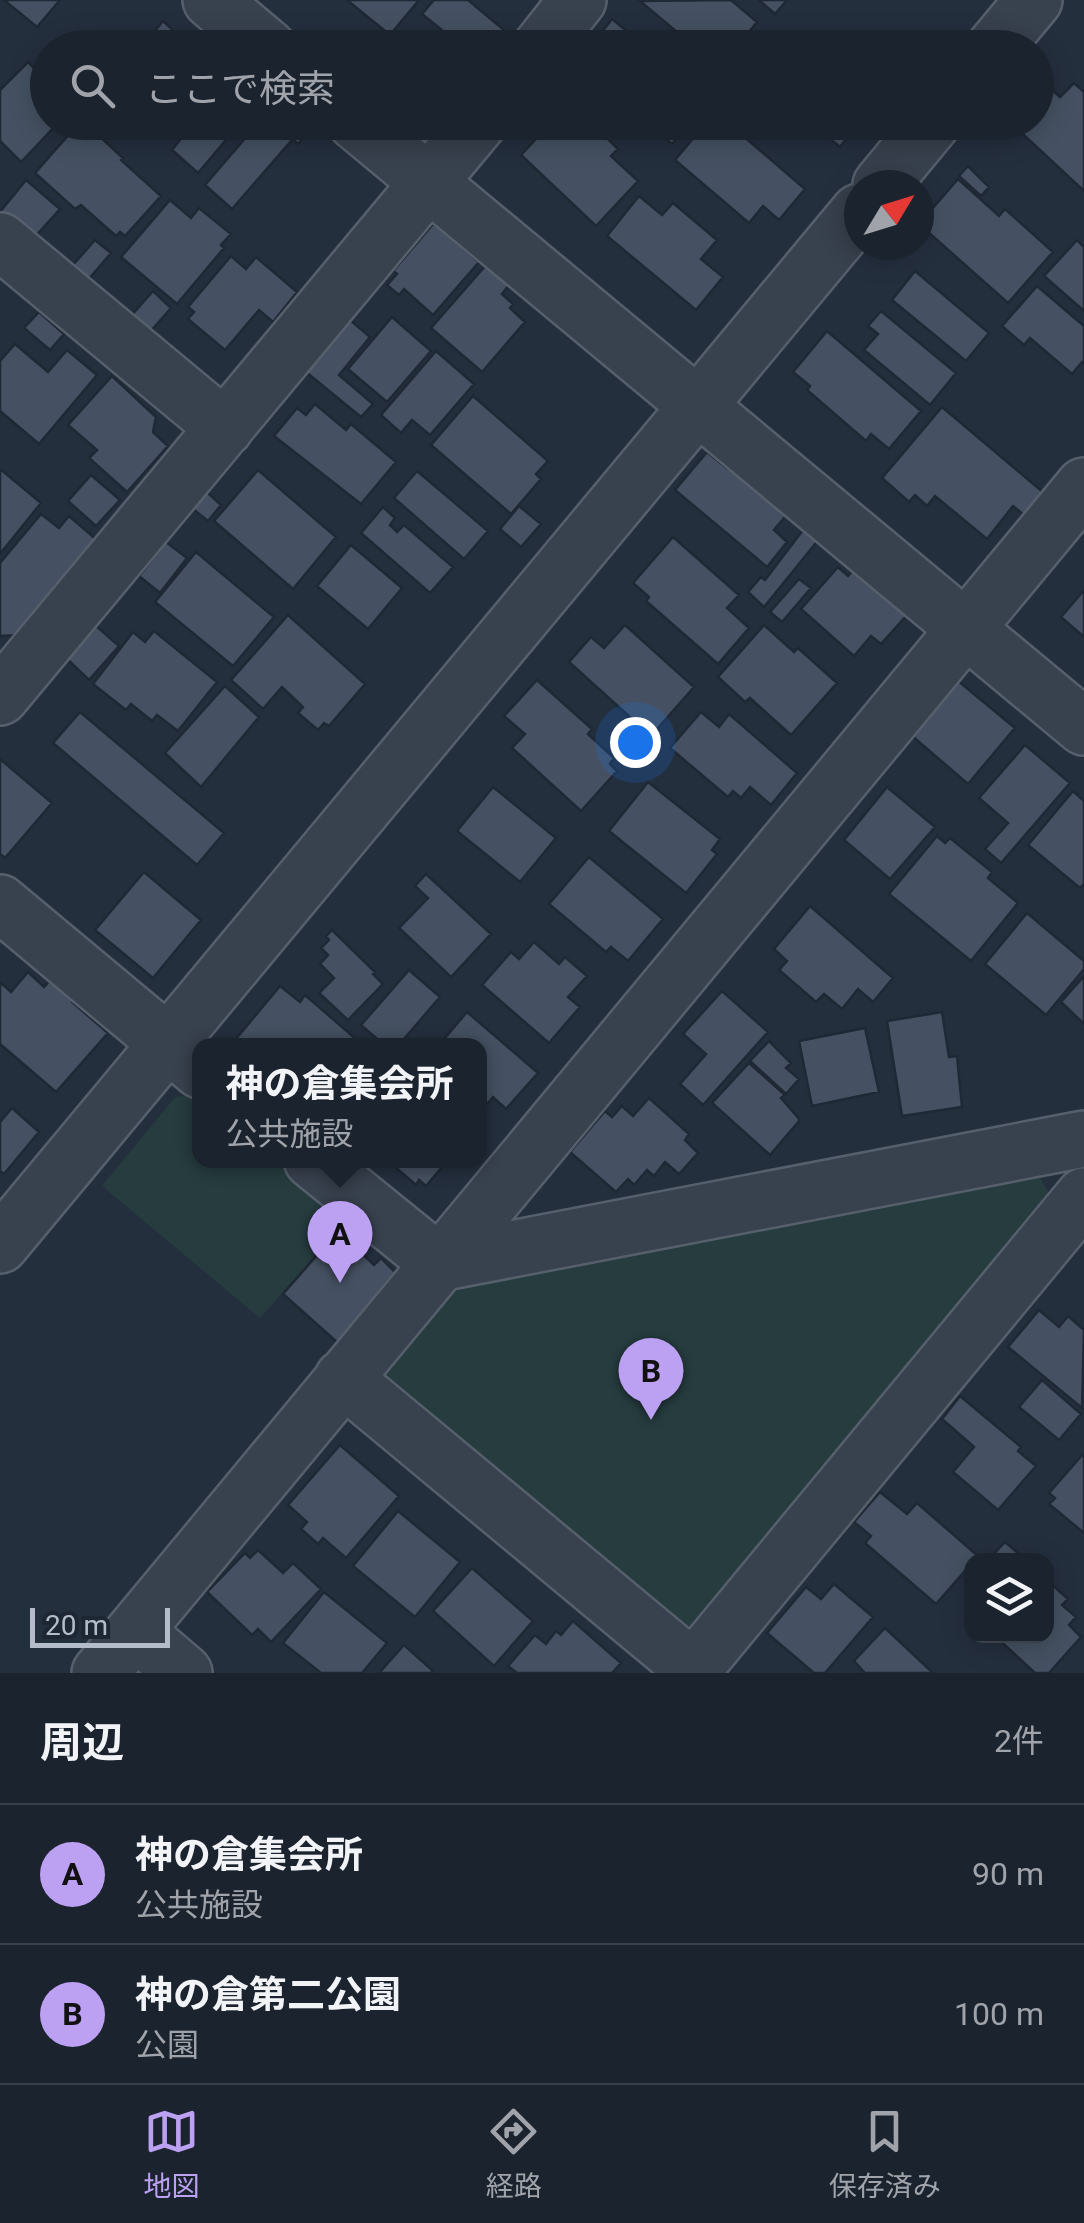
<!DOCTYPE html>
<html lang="ja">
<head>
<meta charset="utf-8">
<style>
  :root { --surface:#1b232e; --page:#282f3a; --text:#f1f3f6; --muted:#a0a4aa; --line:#39404a; --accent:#bca0f2 }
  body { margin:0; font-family:Roboto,"Noto Sans JP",sans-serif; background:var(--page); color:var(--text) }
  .controls { position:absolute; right:30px; bottom:30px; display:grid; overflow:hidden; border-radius:20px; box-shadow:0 5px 25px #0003 }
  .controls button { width:90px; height:90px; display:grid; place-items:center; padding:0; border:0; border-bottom:2px solid var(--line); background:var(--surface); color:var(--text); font:50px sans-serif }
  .compass { position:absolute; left:844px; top:170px; width:90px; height:90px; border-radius:50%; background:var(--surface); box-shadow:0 5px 25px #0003; rotate:52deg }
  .scale { position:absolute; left:30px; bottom:25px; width:140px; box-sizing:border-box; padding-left:10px; border:5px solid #b4bcc9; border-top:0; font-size:28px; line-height:35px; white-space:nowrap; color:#b4bcc9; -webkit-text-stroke:8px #1d2633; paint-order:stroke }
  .you { position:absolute; left:635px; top:742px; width:35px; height:35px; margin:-25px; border:8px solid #fff; border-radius:50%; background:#1a73e8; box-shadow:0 0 0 15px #1a73e833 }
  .badge { display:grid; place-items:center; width:65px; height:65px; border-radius:50%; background:var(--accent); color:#111; font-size:32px; font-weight:700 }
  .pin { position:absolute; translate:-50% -82px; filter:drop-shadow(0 2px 5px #0008) }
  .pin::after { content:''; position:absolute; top:52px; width:35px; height:30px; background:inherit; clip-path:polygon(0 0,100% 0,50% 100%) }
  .popup { position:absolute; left:192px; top:1038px; width:295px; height:130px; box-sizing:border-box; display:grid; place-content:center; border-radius:20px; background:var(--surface); filter:drop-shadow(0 2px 8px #0005); font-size:32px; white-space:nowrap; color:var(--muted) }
  .popup b { font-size:38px; color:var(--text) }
  .popup::after { content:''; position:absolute; left:50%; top:100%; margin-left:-20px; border:20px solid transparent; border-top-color:var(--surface) }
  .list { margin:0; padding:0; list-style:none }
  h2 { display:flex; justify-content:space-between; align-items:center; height:130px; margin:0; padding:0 40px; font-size:42px }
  h2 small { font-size:32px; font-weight:400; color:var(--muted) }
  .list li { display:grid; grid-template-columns:65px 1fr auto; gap:30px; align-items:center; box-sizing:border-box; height:140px; padding:0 40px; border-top:2px solid var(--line) }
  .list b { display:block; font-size:38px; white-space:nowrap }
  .list p { margin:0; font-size:32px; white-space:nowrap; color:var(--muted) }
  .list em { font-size:32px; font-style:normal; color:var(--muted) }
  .icon { flex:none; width:55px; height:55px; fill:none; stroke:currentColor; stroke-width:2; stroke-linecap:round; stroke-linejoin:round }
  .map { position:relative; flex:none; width:1084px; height:1673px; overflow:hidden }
  .search { position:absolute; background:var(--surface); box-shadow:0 5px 25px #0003; left:30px; right:30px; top:30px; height:110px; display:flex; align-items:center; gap:25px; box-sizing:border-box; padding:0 35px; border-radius:55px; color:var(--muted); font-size:38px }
  .sheet { height:410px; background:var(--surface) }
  nav { display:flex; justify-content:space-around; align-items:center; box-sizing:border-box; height:140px; border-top:2px solid var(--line); background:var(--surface); font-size:28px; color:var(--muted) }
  nav a { display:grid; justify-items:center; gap:5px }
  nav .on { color:var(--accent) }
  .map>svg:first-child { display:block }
</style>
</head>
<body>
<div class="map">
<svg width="1084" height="1673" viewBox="0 0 1084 1673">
  <rect width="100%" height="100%" fill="#242f3e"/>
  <path fill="#263c3f" d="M197 1094 200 1097V1160L277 1161 348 1218 260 1318 102 1186 175 1097Z
    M1035 1169 1053 1200 702 1623 679 1628 388 1384 385 1363 453 1283Z"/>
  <path fill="#455162" stroke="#1f2835" stroke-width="2.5" d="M4 0H60L37 27Z
    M347 0H419L390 35Z
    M434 0H468L504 30 489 48H455L440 35 443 31 422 14Z
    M731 0 757 22 736 48H696L640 1Z
    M759 0H787L775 14Z
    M612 19 648 48H589Z
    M163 21 193 48H141Z
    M408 34 424 48H397Z
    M778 35 794 48H767Z
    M28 62 48 82V122H59L21 162 0 141V90Z
    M1043 82 1060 97 1074 83 1084 92V191L1010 122H1036V90Z
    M80 122H84L123 158 121 160 161 196 125 236 120 232 116 236 81 205 75 209 35 173Z
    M194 122H241L198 173 172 150Z
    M259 122H272L292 140 232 209 205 185Z
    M274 122H317L298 144Z
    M552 122H564L568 126 572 122H591L618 149 611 156 638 181 596 226 521 155Z
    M646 122H690L672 144Z
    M707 122H727L805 189 779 220 763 206 749 223 675 160Z
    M779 122H809L797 138Z
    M810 122H859L840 147Z
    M968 166 989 187 981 196 959 176Z
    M958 179 999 216 1005 209 1053 252 1008 303 919 224Z
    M26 180 60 209 32 240 0 212Z
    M639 196 662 215 673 203 717 240 701 259 723 277 696 310 607 236Z
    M170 200 191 218 199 208 231 234 221 245 224 248 177 304 121 257Z
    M434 223 479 262 433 315 404 289 399 295 387 285 397 274 393 271Z
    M95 240 111 253 88 280 72 266Z
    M1077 240 1084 247V311L1044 276Z
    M231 256 246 269 256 257 297 292 273 322 259 310 225 350 188 319 194 312 188 307Z
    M486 265 509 285 502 294 513 304 510 308 525 322 482 372 431 328Z
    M915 271 989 333 966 361 892 300Z
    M1037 286 1084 326V364L1082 362 1072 374 1030 338 1024 345 1002 326Z
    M153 291 171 308 150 332 131 316Z
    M881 311 956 373 930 405 864 350 878 334 868 326Z
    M39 312 64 334 50 350 24 328Z
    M392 317 431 351 387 402 348 369Z
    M349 319 370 337 339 375 373 404 361 417 306 372Z
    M827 331 921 411 889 449 871 434 866 441 807 390 810 386 793 372Z
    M15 344 48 372 67 350 97 375 39 444 0 411V361Z
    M436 351 474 384 430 435 412 420 401 433 381 415Z
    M112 376 156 417 153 432 168 446 127 492 89 458 97 450 68 425Z
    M473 396 548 461 536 474 541 479 511 514 431 445Z
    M315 404 346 430 351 424 396 462 361 504 274 436 297 408 306 415Z
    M942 407 1044 493 1025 516 1013 506 987 539 935 496 927 506 915 495 909 502 882 478Z
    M707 452 728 469 733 463 790 511 774 530 787 542 767 567 675 490Z
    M0 469 41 503 0 554Z
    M258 470 336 537 293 589 214 521Z
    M417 471 488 531 464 559 394 498Z
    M91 475 120 500 96 526 68 501Z
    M207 492 221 505 208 521 193 509Z
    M519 506 541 524 521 547 500 529Z
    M383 507 395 518 390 525 397 532 404 525 453 567 430 593 361 533Z
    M41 514 59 528 69 516 98 541 20 635 0 636V563Z
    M806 526 820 538 764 607 748 592 761 577 765 580Z
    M673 537 739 595 727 608 749 628 718 664 646 601 649 597 633 583Z
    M166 542 187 558 160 593 139 576Z
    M351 545 402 588 368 629 317 586Z
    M196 552 274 617 233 666 155 602Z
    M838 567 848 576 854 569 906 616 881 644 871 636 854 656 801 609Z
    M799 579 811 588 782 622 770 612Z
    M1084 590V637L1061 617Z
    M288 615 365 684 329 726 324 723 318 730 298 713 303 707 282 687 263 709 231 680Z
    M95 625 119 646 89 680 66 658Z
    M625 625 694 687 651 736 569 662 591 637 604 648Z
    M764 625 794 652 798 648 837 683 791 735 750 698 745 702 718 677Z
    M154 631 217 682 178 731 157 715 152 721 131 704 126 710 93 684 133 632 145 642Z
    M537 680 592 729 588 734 614 758 610 764 617 771 581 811 512 748 525 734 504 716Z
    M957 680 1015 728 968 784 911 735Z
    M225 686 259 717 201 787 165 753Z
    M80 712 224 833 197 865 53 743Z
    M701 712 719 727 729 714 797 773 771 805 750 787 741 798 733 791 728 797 670 748Z
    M1025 745 1070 783 1001 863 985 849 1008 823 979 798Z
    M0 759 52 803 5 858 0 854Z
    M648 782 720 839 712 850 717 854 686 893 609 831Z
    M493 787 556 838 520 882 457 831Z
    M887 787 935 827 890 879 844 840Z
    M1073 791 1084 801V884L1080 888 1028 845Z
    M937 836 945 843 950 838 992 872 988 878 1018 903 971 961 889 894Z
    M589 857 663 919 628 961 611 947 606 952 549 904Z
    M144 872 201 920 153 978 95 930Z
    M426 874 491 934 451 977 399 928 428 898 415 886Z
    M810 906 893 978 873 1002 858 989 842 1009 824 994 816 1002 779 970 787 961 774 949Z
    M1027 913 1084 961V969L1046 1015 985 964Z
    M332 930 375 972 373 974 383 984 348 1020 319 993 334 978 320 964 328 955 321 948 329 940 326 936Z
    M534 942 559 964 565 957 587 976 568 997 580 1007 549 1043 482 985 511 952 519 959Z
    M409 970 440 997 398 1046H385L361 1025Z
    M28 972 44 987 52 978 76 998 72 1002 108 1033 56 1092 0 1044V982L11 992Z
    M1084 976V1024L1061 1002Z
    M280 986 300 1002 305 995 364 1046H230Z
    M722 991 768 1032 703 1105 680 1084 706 1054 683 1034Z
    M467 1012 538 1073 506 1109 493 1097 484 1108 480 1105V1046H438Z
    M942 1012 949 1057 957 1056 962 1107 902 1116 887 1021Z
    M865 1028 879 1092 812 1106 799 1041Z
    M769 1041 791 1063 786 1068 799 1079 786 1094 750 1061Z
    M749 1063 785 1095 781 1098 800 1120 770 1155 712 1103Z
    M649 1098 689 1134 685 1140 698 1153 679 1174 665 1162 654 1176 647 1170 634 1185 628 1179 616 1192 570 1152 605 1111 612 1117 622 1106 633 1116Z
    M12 1108 39 1132 4 1174 0 1171V1122Z
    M387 1160H448L426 1186 419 1180 416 1185Z
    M346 1222 365 1240 357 1249 374 1265 381 1258 395 1272 338 1343 283 1294Z
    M1039 1310 1059 1327 1068 1316 1084 1330 1082 1408 1008 1347Z
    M1042 1380 1081 1414 1059 1440 1019 1407Z
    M960 1396 1021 1447 1018 1451 1036 1466 998 1510 953 1472 974 1447 942 1419Z
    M340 1445 399 1496 346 1558 323 1538 318 1544 301 1529 307 1522 288 1505Z
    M1083 1454 1084 1455V1533L1049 1504 1055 1498 1049 1493Z
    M880 1492 907 1514 917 1503 978 1556 936 1604 865 1543 871 1536 854 1522Z
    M398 1511 460 1562 415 1617 353 1566Z
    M1005 1542 1026 1560H988Z
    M258 1550 283 1573 293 1563 321 1589 271 1642 258 1629 252 1635 207 1592 245 1553 250 1558Z
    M472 1568 533 1621 494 1666 433 1611Z
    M1046 1579 1068 1599 1062 1605 1076 1617 1069 1625 1081 1637 1049 1673H1035L995 1636H1046Z
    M834 1584 873 1617 825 1673H814L767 1633 806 1587 821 1599Z
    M324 1592 387 1643 362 1673H321L283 1643Z
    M573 1621 621 1663 612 1673H517L508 1666 535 1635 546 1644 556 1631 561 1635Z
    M885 1628 933 1673H865L854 1661Z
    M404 1645 433 1671 431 1673H379Z"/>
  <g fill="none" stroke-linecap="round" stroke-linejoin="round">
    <g stroke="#565f6c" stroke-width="60">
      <path id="minor" d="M211 0 268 48
        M540 48 578 0
        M356 122 1084 727
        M0 241 225 428
        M0 697 479 122
        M0 903 200 1070
        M312 1160 439 1263 1084 1139
        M343 1378 698 1673
        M135 1631 184 1673
        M693 1669 1084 1196
        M100 1673 1084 486"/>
    </g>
    <g stroke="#565f6c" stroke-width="60">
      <path id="tertiary" d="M994 48 1034 0
        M881 185 933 122
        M0 1245 859 212"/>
    </g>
    <use href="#minor" stroke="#38414e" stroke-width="55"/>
    <use href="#tertiary" stroke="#38414e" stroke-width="55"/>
  </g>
</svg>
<div class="controls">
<button><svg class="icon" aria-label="layers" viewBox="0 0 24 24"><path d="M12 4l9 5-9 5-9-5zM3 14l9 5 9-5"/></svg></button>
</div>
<svg class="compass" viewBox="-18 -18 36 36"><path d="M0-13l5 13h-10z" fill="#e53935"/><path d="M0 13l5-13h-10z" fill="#a0a4aa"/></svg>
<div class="scale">20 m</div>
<div class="you"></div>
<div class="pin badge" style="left:340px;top:1283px">A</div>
<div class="popup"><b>神の倉集会所</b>公共施設</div>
<div class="pin badge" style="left:651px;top:1420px">B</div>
<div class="search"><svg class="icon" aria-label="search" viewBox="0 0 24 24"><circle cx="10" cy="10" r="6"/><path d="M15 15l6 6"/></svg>ここで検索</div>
</div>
<section class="sheet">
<h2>周辺<small>2件</small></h2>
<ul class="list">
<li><span class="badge">A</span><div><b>神の倉集会所</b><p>公共施設</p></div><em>90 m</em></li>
<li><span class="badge">B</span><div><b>神の倉第二公園</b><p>公園</p></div><em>100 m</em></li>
</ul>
</section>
<nav>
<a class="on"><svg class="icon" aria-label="map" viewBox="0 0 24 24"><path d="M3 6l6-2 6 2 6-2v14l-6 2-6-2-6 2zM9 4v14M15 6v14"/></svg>地図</a>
<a><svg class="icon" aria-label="directions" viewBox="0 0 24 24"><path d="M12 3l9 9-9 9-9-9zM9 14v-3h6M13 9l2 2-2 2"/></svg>経路</a>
<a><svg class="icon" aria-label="saved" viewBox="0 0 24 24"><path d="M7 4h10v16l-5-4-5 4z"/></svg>保存済み</a>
</nav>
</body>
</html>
